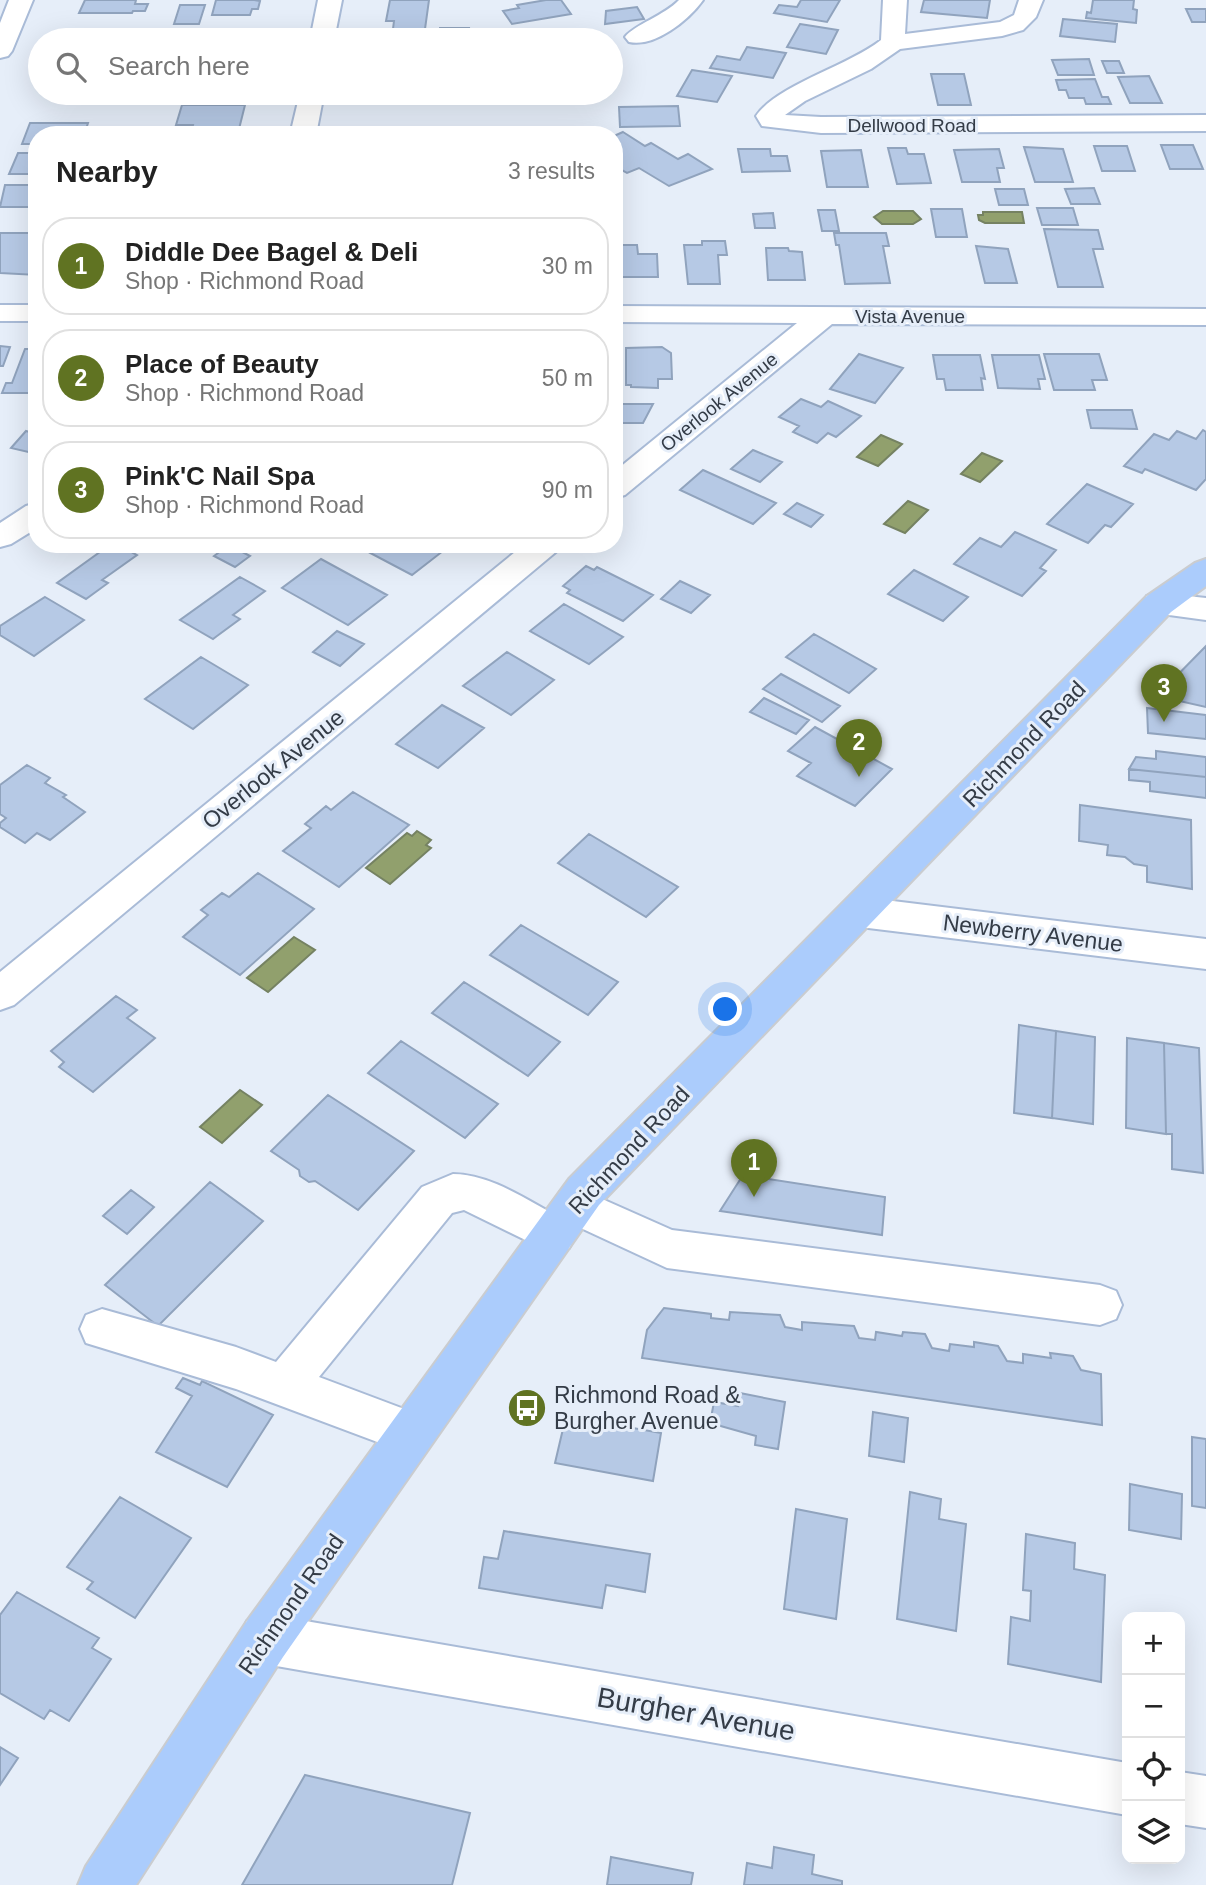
<!DOCTYPE html>
<html lang="en">
<head>
<meta charset="utf-8">
<style>
  :root { --surface:#fff; --page:#f2f2f2; --text:#222; --muted:#767676; --line:#e0e0e0; --accent:#607322 }
  body { margin:0; font-family:Arial,sans-serif; background:var(--page); color:var(--text) }
  .controls { position:absolute; right:21px; bottom:21px; display:grid; overflow:hidden; border-radius:14px; box-shadow:0 7px 28px #0002 }
  .controls button { width:63px; height:63px; display:grid; place-items:center; padding:0; border:0; border-bottom:2px solid var(--line); background:var(--surface); color:var(--text); font:35px sans-serif }
  .you { position:absolute; left:726px; top:1010px; width:24px; height:24px; margin:-18px; border:5px solid #fff; border-radius:50%; background:#1a73e8; box-shadow:0 0 0 10px #1a73e833 }
  .badge { display:grid; place-items:center; width:46px; height:46px; border-radius:50%; background:var(--accent); color:#fff; font-size:23px; font-weight:700 }
  .pin { position:absolute; translate:-50% -58px; filter:drop-shadow(0 2px 4px #0008) }
  .pin::after { content:''; position:absolute; top:37px; width:24px; height:21px; background:inherit; clip-path:polygon(0 0,100% 0,50% 100%) }
  .list { margin:0; padding:0; list-style:none }
  h2 { display:flex; justify-content:space-between; align-items:center; height:91px; margin:0; padding:0 28px; font-size:30px }
  h2 small { font-size:23px; font-weight:400; color:var(--muted) }
  .list li { display:grid; grid-template-columns:46px 1fr auto; gap:21px; align-items:center; box-sizing:border-box; height:98px; margin:0 14px 14px; padding:0 14px; border:2px solid var(--line); border-radius:28px }
  .list b { display:block; font-size:26px; white-space:nowrap }
  .list p { margin:0; font-size:23px; white-space:nowrap; color:var(--muted) }
  .list em { font-size:23px; font-style:normal; color:var(--muted) }
  .icon { flex:none; width:38px; height:38px; fill:none; stroke:currentColor; stroke-width:2; stroke-linecap:round; stroke-linejoin:round }
  .map { position:relative; flex:none; width:1206px; height:1885px; overflow:hidden }
  .search { position:absolute; background:var(--surface); box-shadow:0 7px 28px #0002; left:28px; top:28px; width:595px; height:77px; display:flex; align-items:center; gap:18px; box-sizing:border-box; padding:0 24px; border-radius:38px; color:var(--muted); font-size:26px }
  .panel { position:absolute; background:var(--surface); box-shadow:0 7px 28px #0002; left:28px; top:126px; width:595px; height:427px; border-radius:28px }
  .map>svg:first-child { display:block }
</style>
</head>
<body>
<div class="map">
<svg width="1206" height="1885" viewBox="0 0 1206 1885">
  <rect width="100%" height="100%" fill="#e6eef9"/>
  <path fill="#91a06d" stroke="#758262" stroke-width="2" d="M883 211H913L921 219 913 224H882L874 217Z
    M983 212H1022L1024 223H985L979 220 978 215H983Z
    M881 435 902 444 878 466 857 457Z
    M982 453 1002 461 980 482 961 474Z
    M908 501 928 510 905 533 884 524Z
    M417 831 431 840 426 845 431 848 390 884 366 868 407 833 412 836Z
    M294 937 315 950 268 992 247 978Z
    M240 1090 262 1105 222 1143 200 1127Z"/>
  <path fill="#b6c9e5" stroke="#90a3bd" stroke-width="2" d="M85 0H136L135 4H148L145 11H133L132 13H79Z
    M216 0H254L260 1 258 9H252L250 15H212Z
    M390 0H429L425 29H393L394 21H386Z
    M546 0H561L571 14 512 24 503 11 519 8 517 5Z
    M801 0H840L827 22 774 13 779 5 797 7Z
    M924 0H990L987 18 921 12Z
    M1093 0H1134L1133 9 1137 10 1136 23 1086 18 1087 12 1091 13Z
    M180 5H205L199 24H174Z
    M637 7 644 19 605 24 606 11Z
    M1186 9H1206V22H1192Z
    M1063 19 1117 24 1115 42 1060 36Z
    M800 24 838 30 826 54 787 47Z
    M440 28H469L468 40 439 39Z
    M92 29 131 30 127 40H62L65 32H90Z
    M747 47 786 53 773 78 710 68 717 56 740 60Z
    M1089 59 1094 75H1058L1052 60Z
    M1102 61H1119L1124 73H1107Z
    M692 70 732 76 717 102 677 96Z
    M931 74H964L971 105H938Z
    M1149 76 1162 103H1130L1118 77Z
    M1095 79 1102 97H1108L1111 104H1086L1084 98H1069L1066 90H1059L1056 80Z
    M346 93H429L428 103 356 102 357 99H345Z
    M182 105H245L238 133H191L193 125H176Z
    M678 106 680 126 620 127 619 107Z
    M30 123H88L84 135H37V144H22Z
    M623 132 645 146 651 143 678 159 688 154 712 169 669 186 639 168 627 173 614 166V136Z
    M1161 145H1193L1203 169H1170Z
    M1094 146H1127L1135 171H1102Z
    M1024 147 1063 149 1073 182H1035Z
    M888 148H906L908 154H924L931 183 897 184Z
    M738 149H770L771 156H787L790 171 742 172Z
    M999 149 1004 168H997L1000 182H962L954 150Z
    M861 150 868 187H827L821 151Z
    M18 153H37V174H9Z
    M5 185H37V207H0Z
    M1094 188 1100 204H1071L1065 189Z
    M995 189H1024L1028 205H999Z
    M1037 208H1073L1078 225H1042Z
    M931 209H962L967 237H936Z
    M818 210H835L839 231H822Z
    M773 213 775 228H755L753 214Z
    M1044 229 1098 230 1103 249H1093L1103 287H1058Z
    M0 233H37V275L0 273Z
    M834 233H886L889 246H883L890 283 845 284 839 245H836Z
    M702 241H725L727 255H718L720 284H688L684 245H702Z
    M615 245H637L638 254H657L658 277H614Z
    M976 246 1008 249 1017 283H985Z
    M766 248H788L789 251 802 252 805 280H768Z
    M32 343H37V393H2L6 383H12L25 349H29Z
    M0 346 10 347 3 366H0Z
    M662 347 671 353 672 379H658V388L631 387V385H626V348Z
    M859 354 903 368 875 403 830 389Z
    M1044 354H1099L1107 380H1092L1095 390H1054Z
    M933 355H980L985 379 981 378 983 390H946L944 379H937Z
    M992 355H1039L1045 379H1038L1040 389 998 388Z
    M801 399 821 407 828 401 861 416 836 437 828 433 817 443 793 432 799 426 779 417Z
    M618 404H653L643 423H618Z
    M1087 410H1132L1137 429 1091 428Z
    M1203 430 1206 432V479L1196 490 1145 469 1142 473 1124 466 1154 434 1169 440 1177 431 1196 439Z
    M26 431 37 434V454L11 448Z
    M753 450 782 462 760 482 731 469Z
    M703 470 776 503 753 524 680 490Z
    M1087 484 1133 504 1111 527 1105 525 1088 543 1047 524Z
    M797 503 823 515 811 527 784 514Z
    M1015 532 1056 550 1040 568 1046 571 1022 596 954 564 980 538 1001 547Z
    M111 544H117L137 555 102 580 108 583 86 599 57 583Z
    M363 544H430L443 551 412 575 359 547Z
    M229 545 250 556 235 567 214 556Z
    M321 559 387 595 348 625 282 588Z
    M586 566 594 570 597 567 653 595 623 621 567 593 570 590 563 586Z
    M914 570 968 597 943 621 888 594Z
    M240 577 265 591 233 615 240 619 217 636 213 639 180 620Z
    M680 581 710 595 691 613 661 599Z
    M45 597 84 620 34 656 0 635V626Z
    M564 604 623 637 589 664 530 631Z
    M337 631 364 644 340 666 313 652Z
    M814 634 876 669 849 693 786 657Z
    M1206 646V707L1157 696Z
    M507 652 554 680 511 715 463 686Z
    M201 657 248 685 193 729 145 699Z
    M781 674 840 706 822 722 763 689Z
    M764 698 809 720 796 734 750 712Z
    M442 705 484 728 438 768 396 744Z
    M1147 708 1206 715V739L1148 733Z
    M815 727 892 769 855 806 797 776 811 763 788 751Z
    M1156 751 1206 757V777L1129 769 1136 757 1156 759Z
    M27 765 50 778 45 783 66 795 63 797 85 812 50 840 37 833 25 843 0 827V823L6 818 0 814V785Z
    M1129 769 1206 777V798L1150 791V782L1129 780Z
    M353 792 409 825 339 887 283 851 311 828 305 824 326 806 331 810Z
    M1080 805 1191 820 1192 889 1147 882V866L1134 864 1125 857 1107 855 1108 845 1079 841Z
    M589 834 678 887 646 917 558 863Z
    M258 873 314 909 240 975 183 937 208 915 201 910 222 893 229 897Z
    M521 925 618 982 588 1015 490 955Z
    M464 982 560 1042 528 1076 432 1013Z
    M116 996 137 1010 127 1018 155 1038 93 1092 59 1067 64 1062 51 1051Z
    M1019 1025 1056 1031 1052 1118 1014 1113Z
    M1056 1031 1095 1037 1093 1124 1052 1118Z
    M1127 1038 1164 1043 1166 1134 1126 1128Z
    M401 1041 498 1104 465 1138 368 1073Z
    M1164 1043 1199 1048 1203 1173 1172 1169V1134H1166Z
    M328 1095 414 1151 358 1210 315 1181 309 1182 300 1176 299 1170 271 1151Z
    M743 1175 885 1197 882 1235 720 1211Z
    M210 1182 263 1221 158 1326 105 1285Z
    M131 1190 154 1207 127 1234 103 1216Z
    M664 1308 711 1314V1318L729 1320 730 1312 780 1315 785 1327 802 1330V1322L854 1326 859 1338 875 1340 876 1332 902 1336 903 1332 925 1334 932 1348 949 1351 950 1344 974 1347V1342L998 1346 1007 1361 1023 1363V1354L1051 1358 1050 1353 1073 1356 1081 1370 1101 1374 1102 1425 642 1358 647 1330Z
    M183 1378 200 1385 202 1381 273 1415 227 1487 156 1452 192 1396 176 1388Z
    M740 1393 785 1402 778 1449 755 1445 756 1436 710 1423 714 1402 738 1406Z
    M873 1412 908 1418 904 1462 869 1456Z
    M566 1416 661 1433 653 1481 555 1463Z
    M1192 1437 1206 1439V1508L1192 1506Z
    M1130 1484 1182 1494 1181 1539 1129 1530Z
    M910 1492 941 1499 939 1519 966 1524 956 1631 897 1619Z
    M120 1497 191 1538 135 1618 87 1589 93 1582 67 1567Z
    M796 1509 847 1519 836 1619 784 1609Z
    M504 1531 650 1554 645 1592 606 1585 602 1608 479 1588 484 1557 498 1559Z
    M1026 1534 1075 1543 1074 1569 1105 1575 1101 1682 1008 1664 1011 1617 1030 1621 1031 1591 1023 1590Z
    M17 1592 99 1638 92 1648 111 1659 69 1721 50 1710 44 1719 0 1693V1615Z
    M0 1747 18 1758 0 1785Z
    M305 1775 470 1813 452 1885H242Z
    M774 1847 814 1855 812 1874 842 1881V1885H744L747 1863 772 1868Z
    M611 1857 693 1873 691 1885H607Z"/>
  <g fill="none" stroke-linecap="round" stroke-linejoin="round">
    <g stroke="#a9bbd7" stroke-width="4">
      <path id="minor" d="M9 0H33L12 51 8 56 0 58V23Z
        M318 0H342L334 40H310Z
        M679 0H703C689 20 654 48 629 42L625 37C634 25 665 15 679 0Z
        M883 0H907L905 34 1000 22 1014 15 1019 0H1043L1036 17 1023 30 1002 36 900 49 871 69 805 101 785 115 821 117 1206 115V131L821 133 762 126 756 116C777 85 848 66 881 40Z
        M300 93H324L316 135H290Z
        M0 305H37V321H0Z
        M614 306 1206 309V325L832 324 625 495 614 498V472L797 323 614 322Z
        M37 503V528L11 544 0 547V523L26 506Z
        M525 544H562L557 551 14 1005 0 1010V972Z
        M1159 593 1206 598V620L1147 612 1143 604 1147 596Z
        M860 897 1206 939V969L860 927 847 922 841 912 847 902Z
        M453 1174C490 1174 527 1200 559 1217L554 1205 560 1192 575 1187 672 1230 1100 1285 1116 1291 1122 1305 1116 1319 1100 1325 667 1268 570 1223 576 1235 569 1248 554 1254 464 1210 452 1213 319 1377 428 1418 435 1433 428 1448 412 1455 236 1389 86 1343 80 1329 86 1315 102 1309 236 1347 276 1362 422 1187Z
        M265 1614 1127 1763V1815L265 1664 247 1657 240 1639 247 1621Z
        M1180 1772 1206 1776V1828L1180 1824Z"/>
    </g>
    <g stroke="#cacccf" stroke-width="4">
      <path id="major" d="M1206 559V586L1171 612 599 1205 283 1657 136 1885H78L86 1866 247 1621 569 1179 1147 596 1195 563Z"/>
    </g>
    <use href="#minor" fill="#fff" fill-rule="evenodd"/>
    <use href="#major" fill="#abccfc" fill-rule="evenodd"/>
  </g>
  <defs>
    <g id="bus-disc" transform="scale(2.0125)"><circle r="9.5" fill="#607322" stroke="#e6eef9"/><path d="M-5-6H5V4H4V6H2V4H-2V6H-4V4H-5ZM-3.5-4V0h7V-4ZM-3.5 1.2v1.5H-2V1.2ZM2 1.2v1.5H3.5V1.2Z" fill="#fff"/></g>
  </defs>
  <g fill-rule="evenodd">
    <use href="#bus-disc" x="527" y="1408"/>
  </g>
  <g text-anchor="middle" dominant-baseline="central" stroke-width="6" stroke-linejoin="round" paint-order="stroke">
    <g font-size="19" fill="#343c47" stroke="#e6eef9">
      <text x="912" y="125">Dellwood Road</text>
      <text x="910" y="316">Vista Avenue</text>
      <text transform="translate(719 402) rotate(-39)">Overlook Avenue</text>
    </g>
    <g font-size="23" fill="#343c47" stroke="#e6eef9">
      <text transform="translate(1024 744) rotate(-46)">Richmond Road</text>
      <text transform="translate(273 769) rotate(-39)">Overlook Avenue</text>
      <text transform="translate(1033 933) rotate(7)">Newberry Avenue</text>
      <text transform="translate(629 1150) rotate(-47)">Richmond Road</text>
      <text transform="translate(291 1604) rotate(-55)">Richmond Road</text>
    </g>
    <g font-size="23" fill="#343c47" stroke="#e6eef9" text-anchor="start">
      <text x="554" y="1395">Richmond Road &amp;<tspan x="554" dy="26">Burgher Avenue</tspan></text>
    </g>
    <g font-size="28" fill="#343c47" stroke="#e6eef9">
      <text transform="translate(696 1714) rotate(10)">Burgher Avenue</text>
    </g>
  </g>
</svg>
<div class="controls">
<button>+</button>
<button>−</button>
<button><svg class="icon" aria-label="locate" viewBox="0 0 24 24"><circle cx="12" cy="12" r="6"/><path d="M12 2v4M12 18v4M2 12h4M18 12h4"/></svg></button>
<button><svg class="icon" aria-label="layers" viewBox="0 0 24 24"><path d="M12 4l9 5-9 5-9-5zM3 14l9 5 9-5"/></svg></button>
</div>
<div class="you"></div>
<div class="pin badge" style="left:754px;top:1197px">1</div>
<div class="pin badge" style="left:859px;top:777px">2</div>
<div class="pin badge" style="left:1164px;top:722px">3</div>
<div class="search"><svg class="icon" aria-label="search" viewBox="0 0 24 24"><circle cx="10" cy="10" r="6"/><path d="M15 15l6 6"/></svg>Search here</div>
<section class="panel">
<h2>Nearby<small>3 results</small></h2>
<ul class="list">
<li><span class="badge">1</span><div><b>Diddle Dee Bagel &amp; Deli</b><p>Shop · Richmond Road</p></div><em>30 m</em></li>
<li><span class="badge">2</span><div><b>Place of Beauty</b><p>Shop · Richmond Road</p></div><em>50 m</em></li>
<li><span class="badge">3</span><div><b>Pink'C Nail Spa</b><p>Shop · Richmond Road</p></div><em>90 m</em></li>
</ul>
</section>
</div>
</body>
</html>
